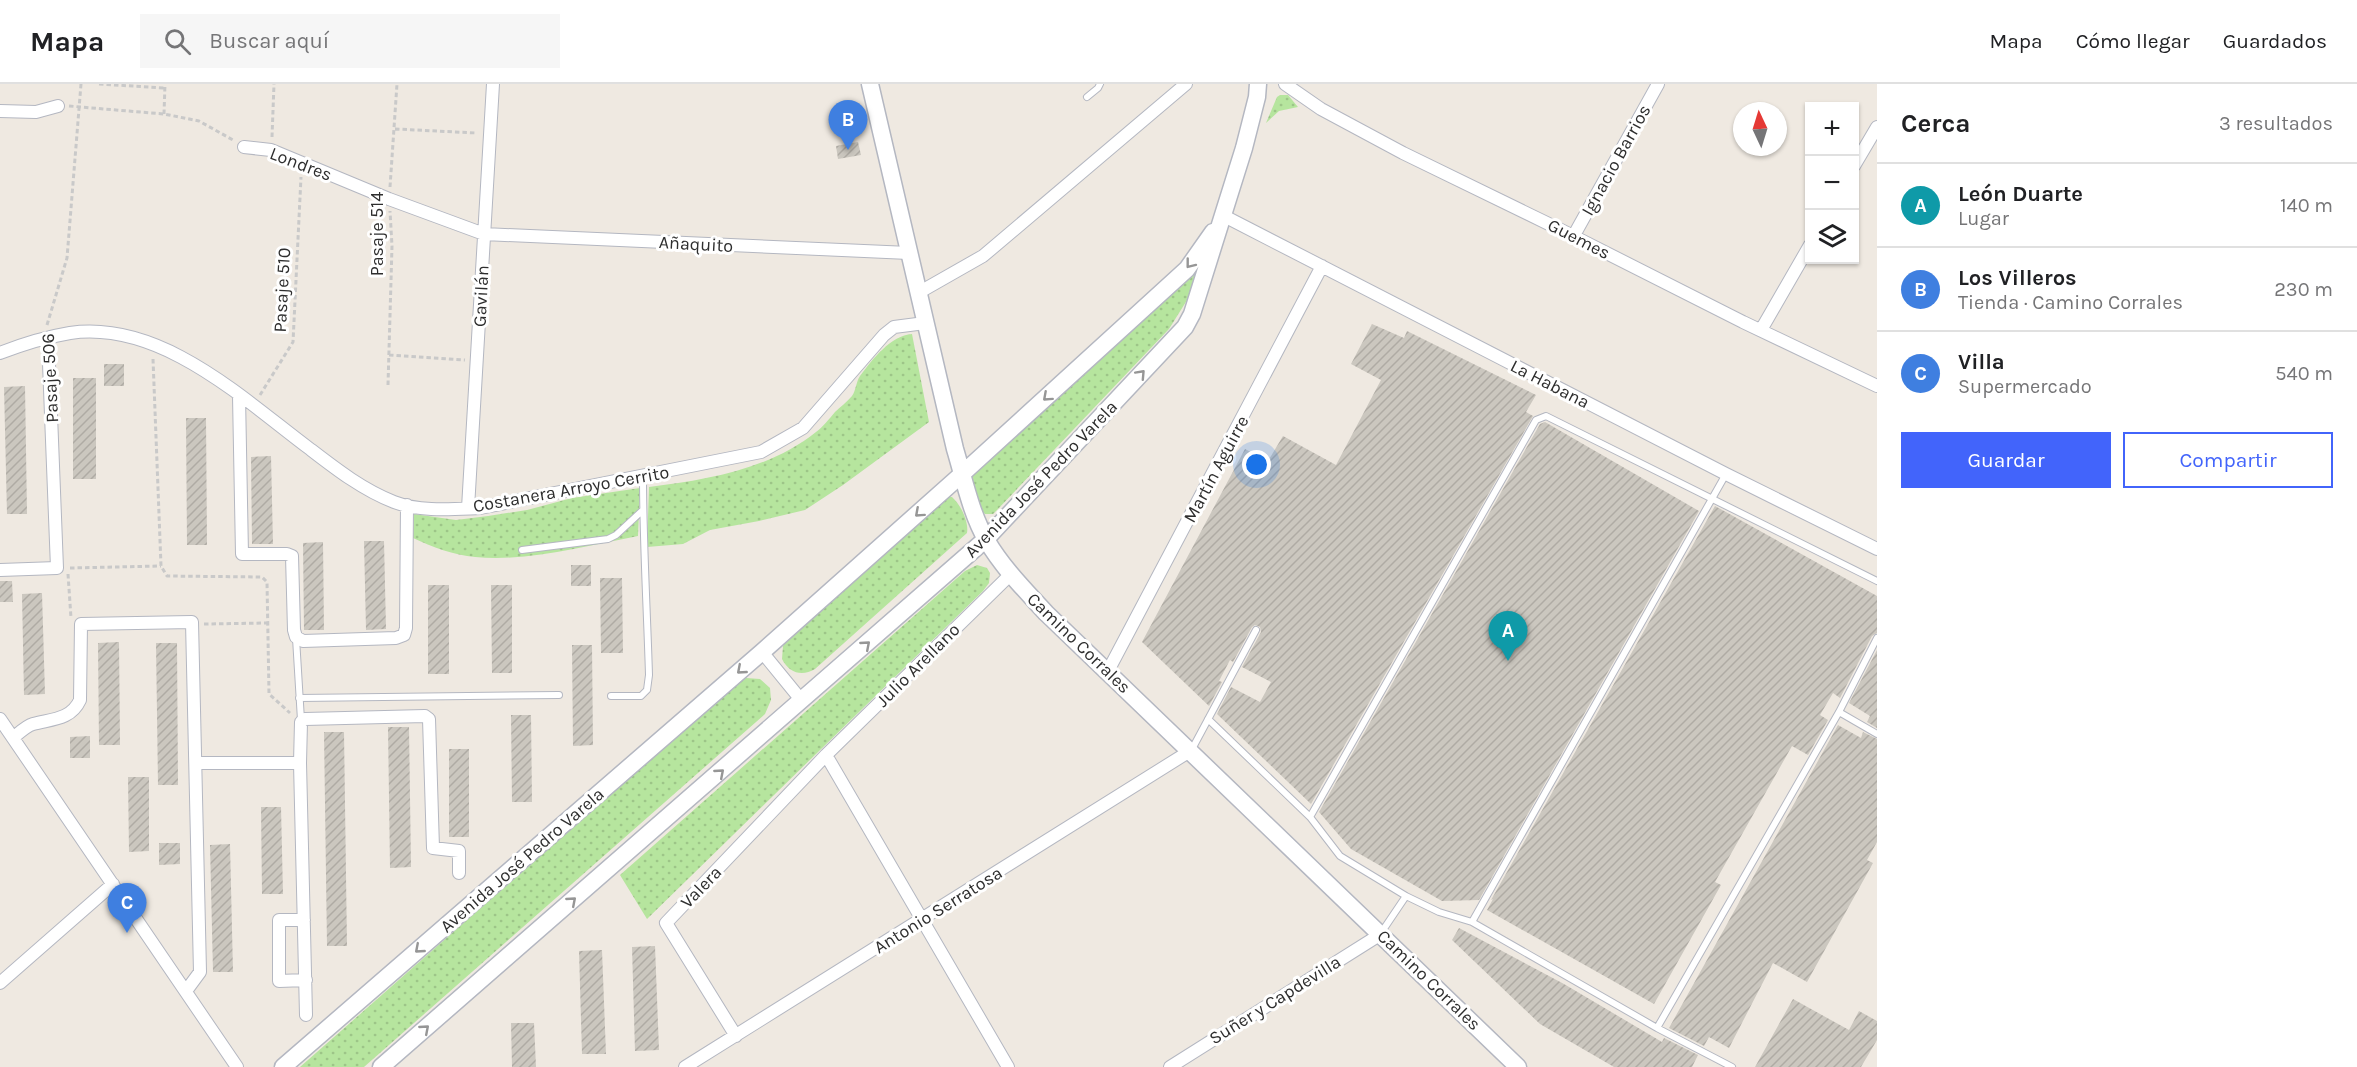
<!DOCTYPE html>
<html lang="es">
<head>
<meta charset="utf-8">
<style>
  :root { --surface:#fff; --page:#f6f6f6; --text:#202124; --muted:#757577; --line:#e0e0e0; --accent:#4264fb }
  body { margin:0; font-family:Karla,sans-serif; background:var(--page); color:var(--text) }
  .controls { position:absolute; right:18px; top:18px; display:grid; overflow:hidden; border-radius:0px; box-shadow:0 2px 4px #0004 }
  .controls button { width:54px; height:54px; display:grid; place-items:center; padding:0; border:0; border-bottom:2px solid var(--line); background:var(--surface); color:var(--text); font:30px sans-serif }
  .compass { position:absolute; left:1733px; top:18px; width:54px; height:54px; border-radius:50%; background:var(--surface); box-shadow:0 2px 4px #0004; rotate:356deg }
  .you { position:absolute; left:1257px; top:381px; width:21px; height:21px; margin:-15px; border:4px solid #fff; border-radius:50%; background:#1a73e8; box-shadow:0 0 0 9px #1a73e833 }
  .badge { display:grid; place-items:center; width:39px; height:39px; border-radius:50%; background:var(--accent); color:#fff; font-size:20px; font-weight:700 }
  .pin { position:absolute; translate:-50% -50px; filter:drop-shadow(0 2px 3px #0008) }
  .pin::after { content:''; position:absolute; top:32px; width:21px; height:18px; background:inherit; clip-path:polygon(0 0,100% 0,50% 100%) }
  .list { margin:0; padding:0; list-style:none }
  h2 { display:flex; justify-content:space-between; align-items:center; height:78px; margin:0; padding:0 24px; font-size:26px }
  h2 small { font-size:20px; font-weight:400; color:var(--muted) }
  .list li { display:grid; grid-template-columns:39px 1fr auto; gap:18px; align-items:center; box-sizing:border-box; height:84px; padding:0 24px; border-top:2px solid var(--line) }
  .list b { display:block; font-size:22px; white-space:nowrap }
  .list p { margin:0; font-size:20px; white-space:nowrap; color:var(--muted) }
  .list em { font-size:20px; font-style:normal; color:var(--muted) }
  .actions { display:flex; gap:12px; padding:18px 24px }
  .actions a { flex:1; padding:14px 0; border:2px solid var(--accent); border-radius:0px; text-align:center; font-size:21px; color:var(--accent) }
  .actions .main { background:var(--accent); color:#fff }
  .icon { flex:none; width:33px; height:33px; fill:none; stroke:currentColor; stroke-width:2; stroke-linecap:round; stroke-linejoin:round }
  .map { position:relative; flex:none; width:1877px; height:983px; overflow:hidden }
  header { display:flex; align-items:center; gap:36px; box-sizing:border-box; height:84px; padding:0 30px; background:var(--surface); border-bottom:2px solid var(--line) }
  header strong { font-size:28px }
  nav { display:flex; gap:33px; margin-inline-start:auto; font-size:21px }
  .search { width:420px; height:54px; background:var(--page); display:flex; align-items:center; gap:15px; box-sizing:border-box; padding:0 21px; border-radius:0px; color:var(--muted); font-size:22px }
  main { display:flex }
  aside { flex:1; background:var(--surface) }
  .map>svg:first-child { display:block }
</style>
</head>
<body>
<header>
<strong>Mapa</strong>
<div class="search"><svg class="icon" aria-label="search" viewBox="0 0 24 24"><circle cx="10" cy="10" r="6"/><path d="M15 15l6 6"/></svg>Buscar aquí</div>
<nav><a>Mapa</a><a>Cómo llegar</a><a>Guardados</a></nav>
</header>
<main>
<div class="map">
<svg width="1877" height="983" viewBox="0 0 1877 983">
  <defs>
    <pattern id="grass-dots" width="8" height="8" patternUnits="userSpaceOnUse" patternTransform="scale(1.5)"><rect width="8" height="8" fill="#b6e59e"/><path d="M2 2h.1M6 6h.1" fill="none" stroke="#9dc588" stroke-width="1.8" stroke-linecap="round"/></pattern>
    <pattern id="building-hatch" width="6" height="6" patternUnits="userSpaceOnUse" patternTransform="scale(1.5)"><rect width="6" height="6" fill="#cbc7bf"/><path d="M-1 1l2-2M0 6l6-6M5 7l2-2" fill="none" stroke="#afaba4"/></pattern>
  </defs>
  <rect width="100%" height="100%" fill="#efe9e1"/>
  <path fill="url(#grass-dots)" d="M1280 11H1288L1298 23 1279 27 1266 39 1277 13Z
    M1203 173 1194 205 1169 245 998 425 993 430H985C975 420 970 402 972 388Z
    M912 250 929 338 843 401 805 426 759 437 710 446 683 460 647 463 649 403C707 396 770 385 816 348 823 343 829 335 835 328 840 323 847 318 852 312 856 306 856 298 860 292 872 276 891 251 912 250Z
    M640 404 638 452C585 462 529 478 475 473 454 471 432 463 413 454L414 430 456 436 488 432 527 426 572 414Z
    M949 413H952C961 421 969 438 967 449L815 585C802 593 789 589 782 575L783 562 788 554Z
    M977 481 987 484 990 489 989 499 983 507 647 835 620 791 965 487Z
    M746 594 760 595 770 604 771 616 765 630 364 983H300L719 614Z"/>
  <path fill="url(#building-hatch)" d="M858 58 861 71 838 75 836 62Z
    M1372 240 1404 254 1407 247 1536 311 1526 328 1533 332 1311 720 1217 630 1231 603 1260 618 1271 598 1242 583 1261 548 1260 543 1255 541 1252 543 1233 578 1230 576 1219 597 1222 598 1209 622 1142 558 1245 365 1268 377 1283 352 1336 381 1381 296 1351 280Z
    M104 280H124V302H104Z
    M73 294H96V395H73Z
    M25 302 27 430H7L4 303Z
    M186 334H206L207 461H187Z
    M1545 338 1699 427 1479 816 1442 817 1351 765 1319 728 1540 340Z
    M271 372 273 460H252L251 373Z
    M1715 422 1877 512V549L1872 552 1840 614 1833 609 1820 631 1828 636 1808 671 1792 662 1715 798 1721 801 1654 920 1487 826 1493 815 1491 816Z
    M364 457H384L386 545 366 546Z
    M323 458 324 546H304L303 459Z
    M571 481H591V502H571Z
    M600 494H622L623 569H601Z
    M0 497H12L13 518H0Z
    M428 501H449V590H428Z
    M491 501H512V589H492Z
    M42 509 45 610 24 611 22 510Z
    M119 558 120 661H99L98 559Z
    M156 559H177L178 701H158Z
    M572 561H592L593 661 573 662Z
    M1877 566V644L1867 638 1870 632 1849 619Z
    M511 631H531L532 718H512Z
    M1838 641 1861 654 1863 648 1877 655V758L1867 776 1873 779 1807 898 1773 879 1729 964 1709 953 1704 962 1669 944Z
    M388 643H409L411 783 390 784Z
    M324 648H344L347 862H327Z
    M90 652V674H70V653Z
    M449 665H469V753H449Z
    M128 693H149V767L129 768Z
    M261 723H281L283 810H262Z
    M159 759H180V780L159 781Z
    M230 760 233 888H213L210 761Z
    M1459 844 1564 900 1662 958 1664 954 1698 971 1692 983H1614L1540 940 1452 856Z
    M655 862 659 966 635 967 632 863Z
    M602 866 606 970H582L579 867Z
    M1793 915 1849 946 1859 927 1877 937V956L1861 983H1755Z
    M511 939H534L536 983H512Z"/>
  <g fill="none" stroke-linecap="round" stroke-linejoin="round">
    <g stroke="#b4b7c1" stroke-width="8">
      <path id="lane" d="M1087 13 1098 4 1100 0
        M522 466 608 455 616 451 643 426
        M296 554 301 636
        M611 612H641L647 606 649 591C647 524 643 458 643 392
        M299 614 559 611
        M1839 628 1877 650
        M1208 635 1310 733 1340 772 1406 812
        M1191 667 1256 546
        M1310 733 1536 336 1546 332 1877 497
        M1472 838 1726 390
        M1381 849 1406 812 1439 828 1472 838 1657 944 1732 983
        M1657 944 1839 628 1877 554"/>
    </g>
    <g stroke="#b4b7c1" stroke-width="14">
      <path id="street" d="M1285 0 1321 25 1403 69 1557 144 1743 238 1877 302
        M0 27 36 28 58 22
        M244 63 271 66 389 115 484 150 909 169
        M1854 82 1877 43
        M1224 132 1726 390 1877 465
        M1573 153 1658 0
        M918 209 983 172 1186 0
        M1761 246 1810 161
        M0 269C23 260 46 253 70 249 161 236 243 315 310 365 336 385 363 406 394 418 420 428 453 425 480 424L761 368 803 344 884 251 894 243 925 239
        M239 312 242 470H287L292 472 294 546 296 553 303 557 396 554 404 551 406 544 407 421
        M468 424 493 0
        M0 486 57 484 48 254
        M762 568 802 617
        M1108 587 1322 182
        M0 635 237 983
        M13 654C19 649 26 642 33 640 51 635 71 636 80 616L81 540 192 538 200 888 186 907
        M826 671 1008 983
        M197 679H300L301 638 305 635 425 632 429 635 433 764 459 767V789
        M300 679 306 931
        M304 836H279V897L306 896
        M0 899 113 800
        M736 952 666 839 826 671 1010 491
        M685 983 1190 667
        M1170 983 1381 850"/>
    </g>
    <g stroke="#b4b7c1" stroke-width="19">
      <path id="secondary" d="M870 0 955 365C964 395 971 430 987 457 1003 484 1025 506 1046 529L1518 983
        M283 983 762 568 962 390 1187 185 1213 148
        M381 983 986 455 1185 243 1192 230 1244 64 1257 13 1258 0"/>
    </g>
    <path stroke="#c9c9c9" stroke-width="3" stroke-dasharray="4.5 3" stroke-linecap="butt" d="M99 0 165 4
      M69 22 164 30 199 37 233 56
      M164 30 165 0
      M395 45 477 49
      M272 53 274 0
      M390 103 397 0
      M47 241 67 174 81 0
      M389 271 465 276
      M153 275 161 482 167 492 262 493 267 498 269 610 290 629
      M388 301 392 162 390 127
      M260 311 293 258 301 93
      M70 484 161 482
      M68 490 71 534
      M204 540 268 539"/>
    <use href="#lane" stroke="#fff" stroke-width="6"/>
    <use href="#street" stroke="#fff" stroke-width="12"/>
    <use href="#secondary" stroke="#fff" stroke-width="16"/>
  </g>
  <defs><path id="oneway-chevron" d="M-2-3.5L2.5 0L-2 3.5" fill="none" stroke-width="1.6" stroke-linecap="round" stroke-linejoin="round" transform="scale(1.5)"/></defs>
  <g stroke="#969696">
    <use href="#oneway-chevron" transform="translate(1190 180) rotate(128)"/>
    <use href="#oneway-chevron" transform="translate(1141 290) rotate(-47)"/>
    <use href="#oneway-chevron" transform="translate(1047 313) rotate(138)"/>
    <use href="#oneway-chevron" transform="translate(919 429) rotate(138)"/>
    <use href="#oneway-chevron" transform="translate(866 561) rotate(-41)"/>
    <use href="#oneway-chevron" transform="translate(741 586) rotate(139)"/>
    <use href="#oneway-chevron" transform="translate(720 689) rotate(-41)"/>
    <use href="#oneway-chevron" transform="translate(572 817) rotate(-41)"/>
    <use href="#oneway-chevron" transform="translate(419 865) rotate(139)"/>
    <use href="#oneway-chevron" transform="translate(425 945) rotate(-41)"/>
  </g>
  <g text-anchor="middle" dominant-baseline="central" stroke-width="6" stroke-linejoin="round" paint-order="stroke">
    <g font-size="18" fill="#2e2e2e" stroke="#fff">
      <text transform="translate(1616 76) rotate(-61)">Ignacio Barrios</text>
      <text transform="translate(301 80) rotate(21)">Londres</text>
      <text transform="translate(377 150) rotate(-90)">Pasaje 514</text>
      <text transform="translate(1579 155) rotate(27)">Guemes</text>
      <text transform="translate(696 160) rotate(3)">Añaquito</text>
      <text transform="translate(282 206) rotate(-87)">Pasaje 510</text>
      <text transform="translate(481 212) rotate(-87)">Gavilán</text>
      <text transform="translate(50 294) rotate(-93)">Pasaje 506</text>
      <text transform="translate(1550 300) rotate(27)">La Habana</text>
      <text transform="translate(1216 385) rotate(-62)">Martín Aguirre</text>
      <text transform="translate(1041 395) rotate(-46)">Avenida José Pedro Varela</text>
      <text transform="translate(571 405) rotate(-10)">Costanera Arroyo Cerrito</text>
      <text transform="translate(1079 559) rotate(44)">Camino Corrales</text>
      <text transform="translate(918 581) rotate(-45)">Julio Arellano</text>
      <text transform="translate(522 776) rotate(-41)">Avenida José Pedro Varela</text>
      <text transform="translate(701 803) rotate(-46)">Valera</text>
      <text transform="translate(938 826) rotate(-32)">Antonio Serratosa</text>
      <text transform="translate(1429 896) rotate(44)">Camino Corrales</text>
      <text transform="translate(1275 916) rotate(-32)">Suñer y Capdevilla</text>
    </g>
  </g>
</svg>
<div class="controls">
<button>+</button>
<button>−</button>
<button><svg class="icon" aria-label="layers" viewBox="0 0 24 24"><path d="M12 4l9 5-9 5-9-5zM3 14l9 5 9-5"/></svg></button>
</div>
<svg class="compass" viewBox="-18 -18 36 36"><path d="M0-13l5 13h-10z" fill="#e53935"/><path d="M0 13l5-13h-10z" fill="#757577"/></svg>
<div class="you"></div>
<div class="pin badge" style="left:1508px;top:577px;background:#0f9aa8">A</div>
<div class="pin badge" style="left:848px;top:66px;background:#3f7fe0">B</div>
<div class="pin badge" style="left:127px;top:849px;background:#3f7fe0">C</div>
</div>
<aside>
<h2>Cerca<small>3 resultados</small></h2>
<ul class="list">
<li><span class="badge" style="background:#0f9aa8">A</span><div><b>León Duarte</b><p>Lugar</p></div><em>140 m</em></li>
<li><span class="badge" style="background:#3f7fe0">B</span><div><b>Los Villeros</b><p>Tienda · Camino Corrales</p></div><em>230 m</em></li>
<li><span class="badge" style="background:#3f7fe0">C</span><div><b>Villa</b><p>Supermercado</p></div><em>540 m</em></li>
</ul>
<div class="actions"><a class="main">Guardar</a><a>Compartir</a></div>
</aside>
</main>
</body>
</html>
